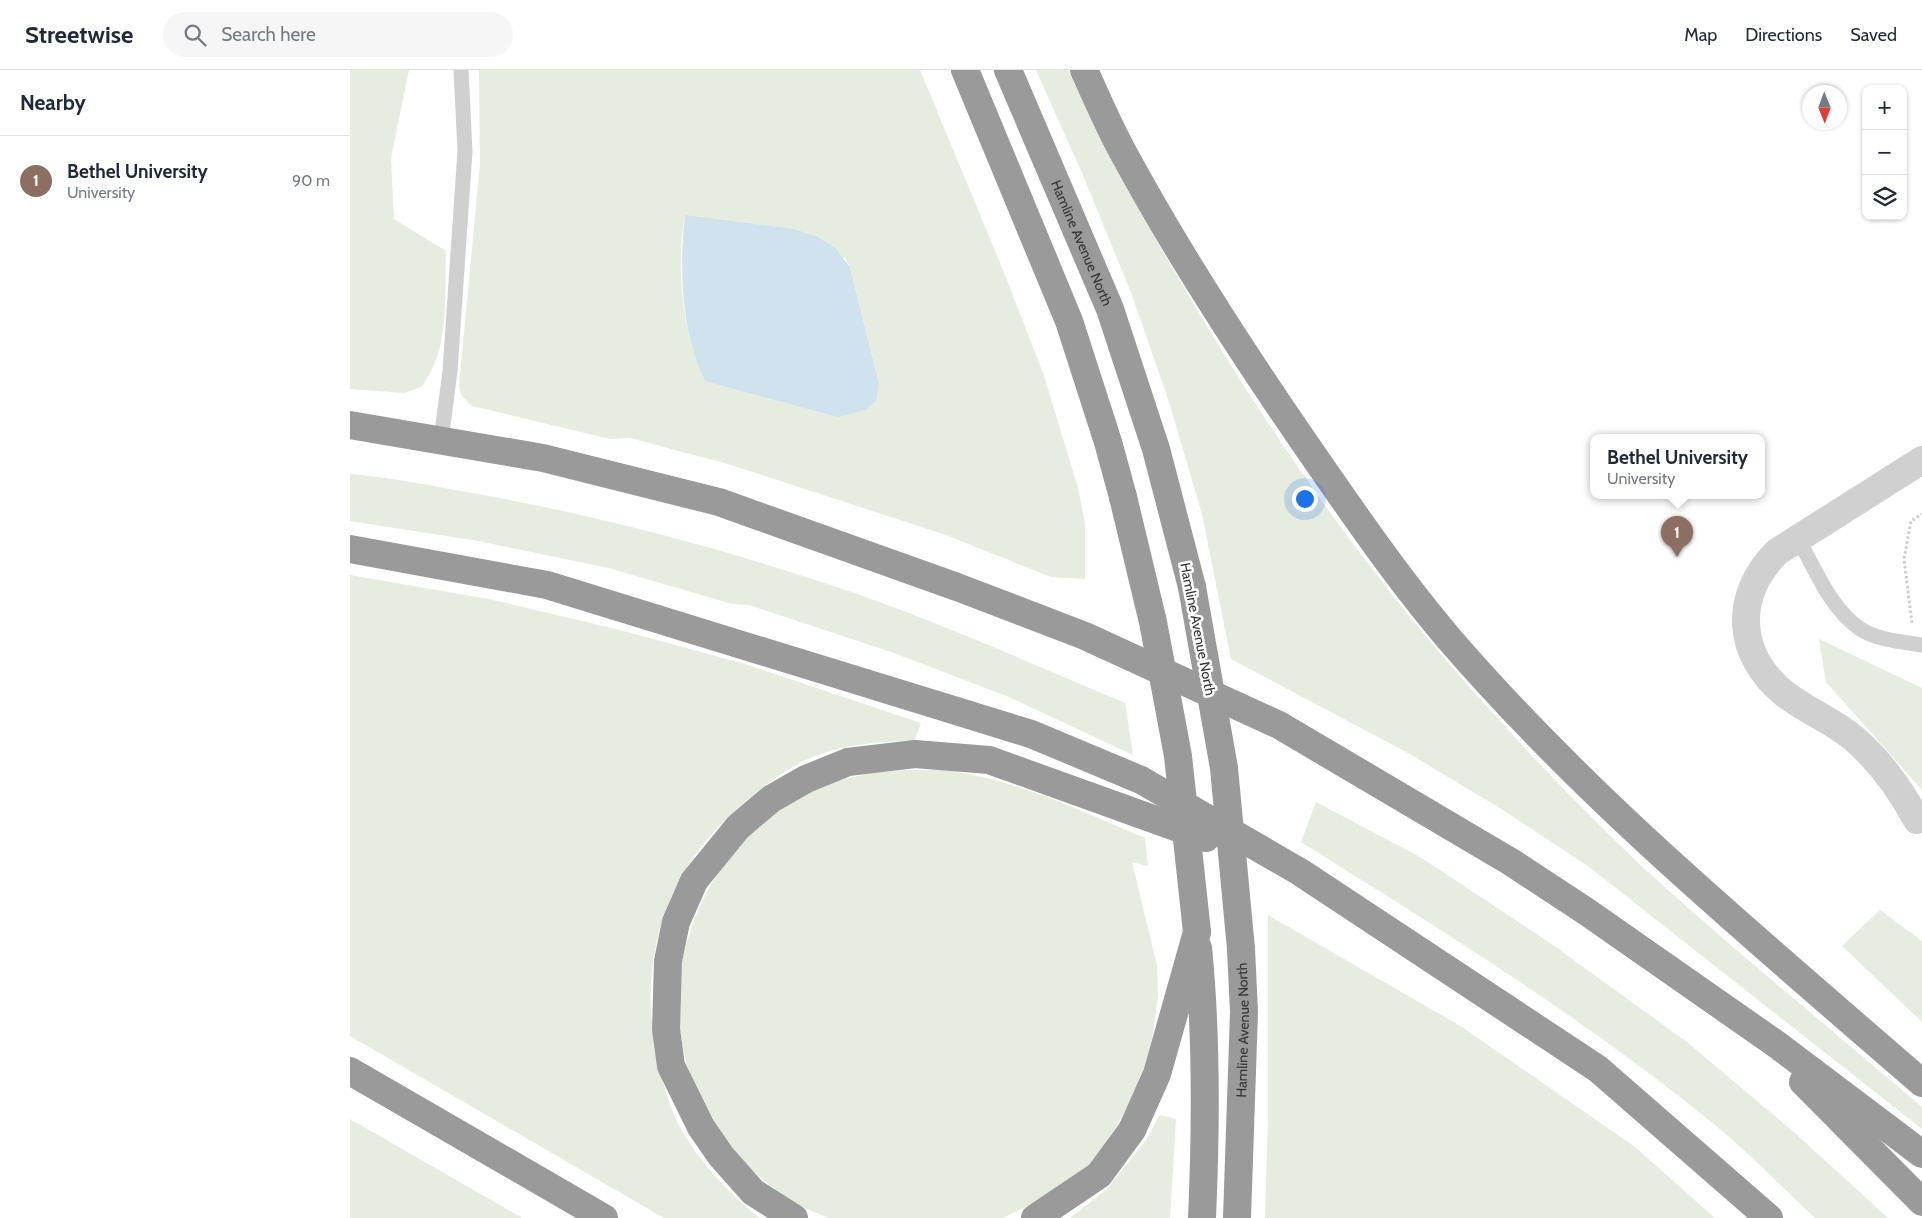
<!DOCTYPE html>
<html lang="en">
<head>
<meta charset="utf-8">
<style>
  :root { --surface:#fff; --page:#f6f6f7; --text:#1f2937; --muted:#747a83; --line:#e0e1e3; --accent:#d93025 }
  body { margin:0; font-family:Cabin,sans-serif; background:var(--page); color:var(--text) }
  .controls { position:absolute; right:15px; top:15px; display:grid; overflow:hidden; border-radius:10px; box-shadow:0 1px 4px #0004 }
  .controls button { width:45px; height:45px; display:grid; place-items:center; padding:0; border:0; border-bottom:1px solid var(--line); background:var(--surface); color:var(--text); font:25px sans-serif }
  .compass { position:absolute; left:1452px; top:15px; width:45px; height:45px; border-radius:50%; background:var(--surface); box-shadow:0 1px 4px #0004; rotate:179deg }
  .you { position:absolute; left:954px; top:428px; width:18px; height:18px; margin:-12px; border:4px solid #fff; border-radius:50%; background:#1a73e8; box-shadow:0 0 0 8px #1a73e833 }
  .badge { display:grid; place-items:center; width:32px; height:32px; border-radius:50%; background:var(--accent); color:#fff; font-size:16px; font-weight:700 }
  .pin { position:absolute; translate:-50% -41px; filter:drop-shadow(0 1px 2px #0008) }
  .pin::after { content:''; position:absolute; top:26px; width:18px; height:15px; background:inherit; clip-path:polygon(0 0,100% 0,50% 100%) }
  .popup { position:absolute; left:1240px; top:364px; width:175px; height:65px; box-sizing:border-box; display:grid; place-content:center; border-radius:10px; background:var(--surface); filter:drop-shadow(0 1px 4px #0005); font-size:16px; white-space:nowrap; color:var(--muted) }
  .popup b { font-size:19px; color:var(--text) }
  .popup::after { content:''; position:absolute; left:50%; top:100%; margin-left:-10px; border:10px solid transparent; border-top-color:var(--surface) }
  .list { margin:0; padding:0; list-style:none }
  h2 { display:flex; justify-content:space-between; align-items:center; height:65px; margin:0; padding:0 20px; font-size:21px }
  h2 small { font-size:16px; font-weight:400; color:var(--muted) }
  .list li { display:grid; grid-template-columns:32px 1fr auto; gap:15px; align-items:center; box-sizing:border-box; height:90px; padding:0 20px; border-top:1px solid var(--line) }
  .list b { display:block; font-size:19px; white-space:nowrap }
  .list p { margin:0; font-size:16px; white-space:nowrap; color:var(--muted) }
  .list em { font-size:16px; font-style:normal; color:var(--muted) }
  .icon { flex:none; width:28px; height:28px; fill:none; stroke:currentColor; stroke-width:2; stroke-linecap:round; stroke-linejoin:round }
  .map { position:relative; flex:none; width:1572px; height:1148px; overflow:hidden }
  header { display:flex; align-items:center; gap:30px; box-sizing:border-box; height:70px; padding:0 25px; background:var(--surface); border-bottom:1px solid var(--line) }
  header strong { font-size:24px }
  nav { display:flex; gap:28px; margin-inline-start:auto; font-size:18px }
  .search { width:350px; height:45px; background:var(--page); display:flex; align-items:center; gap:12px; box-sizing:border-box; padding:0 18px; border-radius:28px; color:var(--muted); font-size:19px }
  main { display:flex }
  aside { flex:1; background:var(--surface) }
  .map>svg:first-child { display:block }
</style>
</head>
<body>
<header>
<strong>Streetwise</strong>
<div class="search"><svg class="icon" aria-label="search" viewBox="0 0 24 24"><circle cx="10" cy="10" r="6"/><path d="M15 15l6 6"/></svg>Search here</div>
<nav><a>Map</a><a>Directions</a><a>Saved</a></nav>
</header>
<main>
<aside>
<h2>Nearby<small></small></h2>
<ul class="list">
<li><span class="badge" style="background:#8d6e63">1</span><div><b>Bethel University</b><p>University</p></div><em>90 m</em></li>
</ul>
</aside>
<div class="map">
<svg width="1572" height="1148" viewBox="0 0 1572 1148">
  <rect width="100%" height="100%" fill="#fff"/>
  <path fill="#e6ecdf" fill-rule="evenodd" d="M0 0H59L41 88 44 149 96 181C94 226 101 280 71 317L55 323 0 319Z
    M129 0H570L655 205 694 306 728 418 735 453V509L701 507 596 465 378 394 280 368 260 369 122 336 111 325 109 316 130 94ZM335 145 495 188 500 197 529 313 355 311C333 269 325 192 335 145Z
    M686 0H718C832 234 973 459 1150 651 1197 703 1247 754 1298 802 1387 883 1481 959 1572 1037V1059L1238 796 1148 737 1058 683 881 589 852 444 819 332 782 225 733 105Z
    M0 404C45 408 89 417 133 425 260 448 385 482 507 524 598 556 687 596 775 633L783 685 659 627 544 583 399 535 382 534 259 498 128 471 0 451Z
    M0 505 139 529 274 561 395 594 571 653 565 670C533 672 502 673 471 684 441 694 413 716 389 737 310 805 285 900 310 1000 315 1020 321 1043 332 1061 351 1094 380 1124 409 1148H314L0 966Z
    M1469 569 1572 618V720L1476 612Z
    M555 700C570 700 586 699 601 701 670 711 731 741 795 768L798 796 782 792 807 896 808 926 802 969 796 993 784 1026 762 1063 739 1095 705 1122 653 1148H479C446 1137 416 1115 392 1090 285 980 320 801 449 727 481 709 520 702 555 700Z
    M966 732 1070 787 1200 873 1337 972 1446 1064 1538 1148H1465C1434 1119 1404 1088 1371 1060 1240 952 1095 862 951 772Z
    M1530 840 1572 871V952L1492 876Z
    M918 845 1112 957 1285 1077 1365 1148H915L918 1047Z
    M810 1045 826 1049 820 1148H720L755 1121 796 1070Z
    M0 1049 172 1148H0Z"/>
  <path fill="#cfe2ee" d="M335 145 444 159 468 167 485 178 500 197 529 313 526 331 516 340 488 347 355 311C331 264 329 197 335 145Z"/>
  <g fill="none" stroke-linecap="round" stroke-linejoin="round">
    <path stroke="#cdcdcd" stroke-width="3" stroke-dasharray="2.5 2.5" stroke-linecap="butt" d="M1562 553 1554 489 1561 451 1572 444"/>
    <path stroke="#d0d0d0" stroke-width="15" d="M91 370 100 301 115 81 111 0
      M1448 469C1465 498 1480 538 1509 558 1526 570 1552 572 1572 575"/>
    <path stroke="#d0d0d0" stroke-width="28" d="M1567 750C1550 719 1530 690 1502 667 1481 650 1455 640 1435 624 1386 585 1383 526 1427 482L1572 390"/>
    <g stroke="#9a9a9a" stroke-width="28">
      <path d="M615 0 719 251 758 372 773 427"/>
      <path id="s1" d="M658 0 760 239 806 379 842 517"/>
      <path d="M734 0C747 28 759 57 774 84 828 184 890 279 954 372 1001 440 1048 509 1101 571 1242 734 1410 872 1572 1013"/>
      <path d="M0 355 193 388 369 432 607 517 735 566 929 655 1161 792 1237 842 1426 974 1572 1084"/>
      <path d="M0 479 197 515 681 664 791 710 950 802 1248 999 1419 1148"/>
      <path d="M848 878C857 968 856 1058 852 1148"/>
      <path d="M0 1001 254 1148"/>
      <path d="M1453 1012 1572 1132"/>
      <path d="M444 1148 403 1122 371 1086 351 1057 321 996 316 959 318 891 326 852 344 811 388 757 421 729 456 709 498 692 565 684 639 690 856 768"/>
      <path d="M685 1148 749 1105 782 1060 807 1004 847 862"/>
      <path id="s2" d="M887 1148 894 942 891 879"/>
    </g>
    <path stroke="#9a9a9a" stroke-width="28" d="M773 427 803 552 828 686 847 862
      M842 517 874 698 891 879"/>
  </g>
  <g text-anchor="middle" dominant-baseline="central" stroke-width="5" stroke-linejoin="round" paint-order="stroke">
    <g font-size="14" fill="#333" stroke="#fff">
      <text stroke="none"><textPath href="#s1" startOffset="188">Hamline Avenue North</textPath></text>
      <text transform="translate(848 559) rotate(79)">Hamline Avenue North</text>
      <text stroke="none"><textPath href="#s2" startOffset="188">Hamline Avenue North</textPath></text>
    </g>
  </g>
</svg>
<div class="controls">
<button>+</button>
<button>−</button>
<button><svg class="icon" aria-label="layers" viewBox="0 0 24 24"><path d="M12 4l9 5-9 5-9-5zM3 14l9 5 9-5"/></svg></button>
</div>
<svg class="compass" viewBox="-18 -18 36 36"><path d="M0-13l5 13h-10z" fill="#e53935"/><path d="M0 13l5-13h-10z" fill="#747a83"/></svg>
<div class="you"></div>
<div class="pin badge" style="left:1327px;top:487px;background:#8d6e63">1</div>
<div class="popup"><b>Bethel University</b>University</div>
</div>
</main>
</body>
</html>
